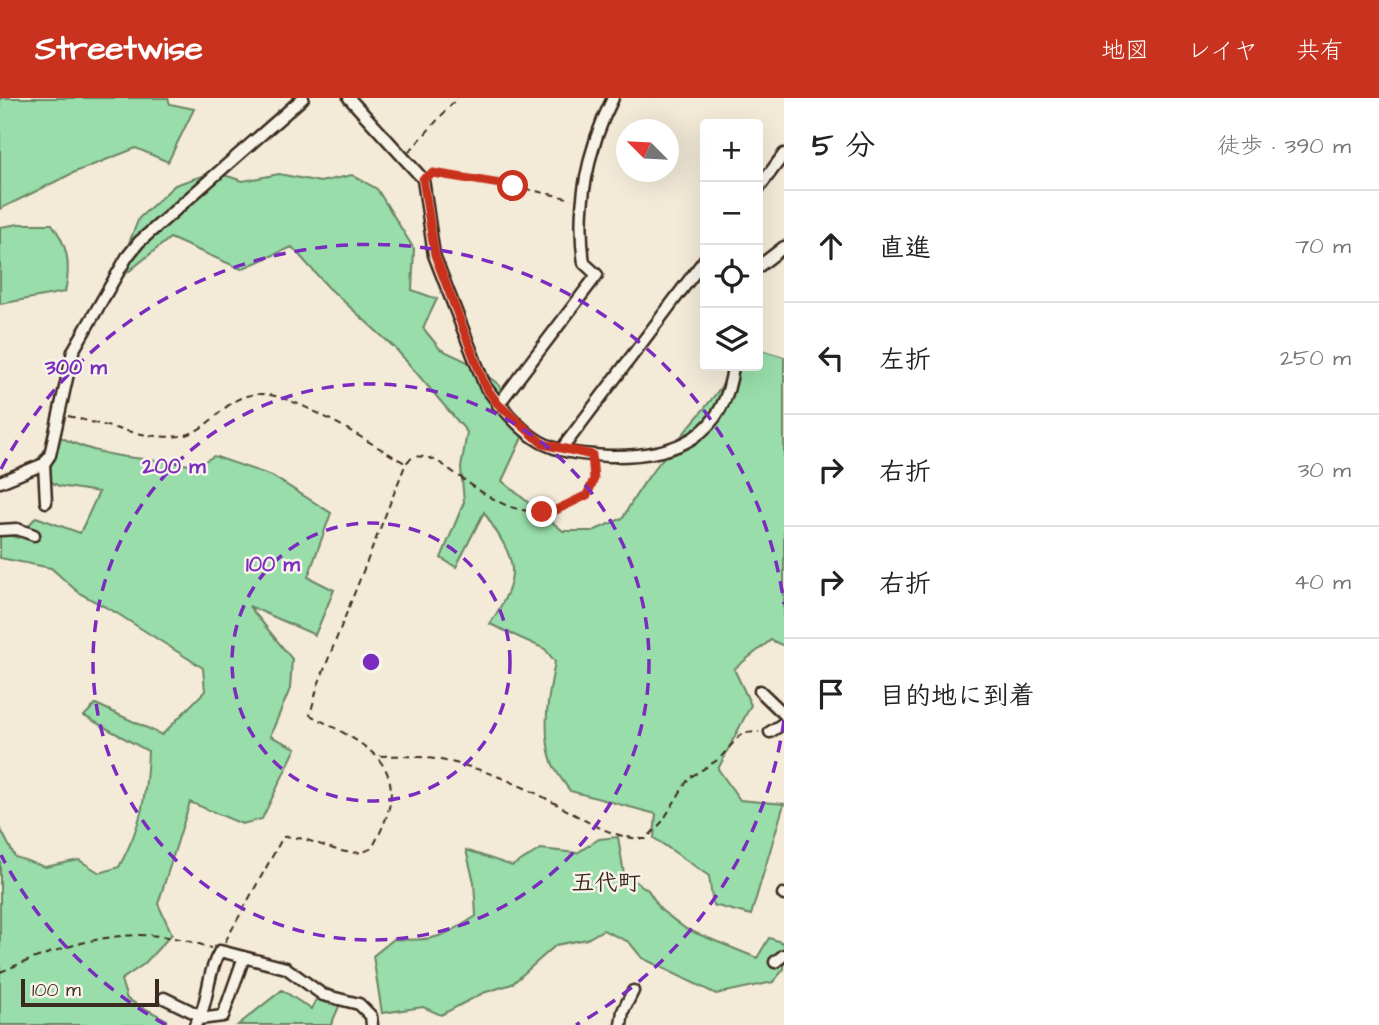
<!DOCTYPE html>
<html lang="ja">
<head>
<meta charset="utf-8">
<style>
  :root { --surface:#fff; --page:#f2f2f2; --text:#222; --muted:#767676; --line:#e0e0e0; --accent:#c8321e }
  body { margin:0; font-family:"Architects Daughter","Klee One",sans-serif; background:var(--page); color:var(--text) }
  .controls { position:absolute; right:21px; top:21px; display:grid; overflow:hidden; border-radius:7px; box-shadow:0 7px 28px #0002 }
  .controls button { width:63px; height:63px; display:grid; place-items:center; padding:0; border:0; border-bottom:2px solid var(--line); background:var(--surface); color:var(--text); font:35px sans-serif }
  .compass { position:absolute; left:616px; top:21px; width:63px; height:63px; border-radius:50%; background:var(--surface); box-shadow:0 7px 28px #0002; rotate:294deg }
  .scale { position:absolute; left:21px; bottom:18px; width:138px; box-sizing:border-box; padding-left:7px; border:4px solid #3b2a1e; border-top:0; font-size:19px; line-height:24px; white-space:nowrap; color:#3b2a1e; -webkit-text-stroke:5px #f7f3e8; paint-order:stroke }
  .stop { position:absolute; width:21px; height:21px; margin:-16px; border:5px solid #c8321e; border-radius:50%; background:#fff }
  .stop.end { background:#c8321e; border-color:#fff; box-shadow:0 2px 7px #0008 }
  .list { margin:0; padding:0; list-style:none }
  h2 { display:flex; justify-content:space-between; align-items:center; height:91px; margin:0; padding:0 28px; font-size:30px }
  h2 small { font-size:23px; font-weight:400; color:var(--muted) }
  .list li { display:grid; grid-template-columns:46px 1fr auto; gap:21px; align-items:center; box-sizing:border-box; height:112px; padding:0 28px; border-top:2px solid var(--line) }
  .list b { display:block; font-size:26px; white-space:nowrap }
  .list em { font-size:23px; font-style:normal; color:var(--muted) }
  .icon { flex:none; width:38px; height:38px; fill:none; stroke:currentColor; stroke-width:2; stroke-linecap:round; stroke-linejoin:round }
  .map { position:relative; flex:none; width:784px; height:927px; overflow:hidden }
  header { display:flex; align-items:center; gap:42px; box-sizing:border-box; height:98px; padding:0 35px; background:var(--accent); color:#fff }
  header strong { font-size:33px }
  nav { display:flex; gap:38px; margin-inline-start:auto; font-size:24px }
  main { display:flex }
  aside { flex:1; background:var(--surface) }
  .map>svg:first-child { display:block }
</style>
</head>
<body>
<header>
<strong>Streetwise</strong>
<nav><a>地図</a><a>レイヤ</a><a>共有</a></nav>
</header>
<main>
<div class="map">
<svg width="784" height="927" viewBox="0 0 784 927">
  <rect width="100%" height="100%" fill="#f3ead8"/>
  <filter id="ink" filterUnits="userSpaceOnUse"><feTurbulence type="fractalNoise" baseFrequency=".0143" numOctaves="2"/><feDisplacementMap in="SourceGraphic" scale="14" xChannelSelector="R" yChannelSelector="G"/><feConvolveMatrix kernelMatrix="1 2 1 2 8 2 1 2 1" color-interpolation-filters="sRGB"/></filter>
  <g filter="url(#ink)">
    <path fill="#98ddaa" stroke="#6a8464" stroke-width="2" d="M0 0H168L170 6 194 11 168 64 136 50 75 74 0 111Z
      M214 74 243 83 279 76 320 84 352 77 377 91 414 151 412 192 437 201 423 230 440 251 470 265 498 286 525 333 502 383 563 433H593L623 420C652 362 702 322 735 268H758V251L784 259V548L771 542 734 571 751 607 718 671 740 702 784 706 751 817 713 807 709 778 654 740 656 716 570 693C564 684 555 674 552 664 541 632 549 595 555 564L545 551 490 526C524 473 516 464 484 414L456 469 441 460 464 404 461 370 467 334 396 251 328 189 292 149 241 171 170 140 112 187 139 120 175 87Z
      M19 126H52C68 148 71 166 65 194L0 206V129Z
      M56 337C109 364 141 358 196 368L214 358 272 378 331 415 308 479 334 492 315 537 249 508 292 561 290 591 270 638 296 650 262 721 242 726 190 704 158 806 172 836 144 866 121 882 127 901 167 922 165 927H0V730L15 759 45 769 79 762 100 775 119 769C142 726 146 701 148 653L84 618 96 606 162 637 205 593 203 570 115 514 79 495 51 470 0 460V434L18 440 36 419 80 435 99 394 59 388 29 373Z
      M618 739 624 776 648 792 661 812 686 831 757 860 769 840 784 845V871L773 884 716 896 642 860 629 844 603 832 587 841 556 847 512 886 483 895 441 917 423 909 382 915 373 858 394 841C431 844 445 839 476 818L474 784 466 752 512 768 541 751 577 755 599 741Z
      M323 889 344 897 331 927H238L282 892 311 911Z"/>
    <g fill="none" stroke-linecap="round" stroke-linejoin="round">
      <g stroke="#3b2a1e" stroke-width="15">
        <path id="minor" d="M349 0 423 81 434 157 485 288C498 306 526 339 547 347 566 356 589 357 610 358 675 359 725 339 733 268
          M758 91 784 56
          M758 169 784 149
          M498 307 597 177 584 165C576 109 587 51 613 0
          M561 352 705 161
          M44 366 46 404
          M0 384 44 366 50 357 73 253 127 159 139 144 303 0
          M0 432 17 431 34 437
          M760 593 784 616
          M770 634 784 625
          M783 796 784 797
          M775 864 784 857
          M164 900 201 918
          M199 921 223 918 244 859
          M195 927C210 904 206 876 220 853L286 870 323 897 359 906 371 918 372 927
          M621 927 623 913 633 893"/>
      </g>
      <path stroke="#3b2a1e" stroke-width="2" stroke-dasharray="7 5" stroke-linecap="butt" d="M409 54 457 0
        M430 77 513 88 572 101
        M68 318C99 325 159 346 189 336 217 325 227 296 261 296 297 296 372 347 405 365
        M380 658C441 655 493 673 547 701 579 718 609 741 646 741L662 724 689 680 719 661 742 635 759 634
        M225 844 283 739C312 736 346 766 372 750 417 671 376 651 310 617L318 587 406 365 413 359C429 356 441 365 453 374 502 409 528 429 587 397L594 381 593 367
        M0 874C73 844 134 822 211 850"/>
      <use href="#minor" stroke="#f7f3e8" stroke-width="10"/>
    </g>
  </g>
  <g fill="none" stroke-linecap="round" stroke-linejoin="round" filter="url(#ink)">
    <path stroke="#c8321e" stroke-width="9" d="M513 88 433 75 423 81 435 157 485 288 498 306 543 346 592 357 594 381 587 397 556 412 542 414"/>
  </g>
  <g fill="none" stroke="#7b2cbf" stroke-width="3.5" stroke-dasharray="12 9">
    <circle cx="371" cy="564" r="139"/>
    <circle cx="371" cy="564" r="278"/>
    <path d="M784 622A417 417 0 0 1 576 927M166 927A417 417 0 0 1 1 757M1 371A417 417 0 0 1 784 506"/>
  </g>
  <g text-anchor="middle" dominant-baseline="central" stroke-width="5" stroke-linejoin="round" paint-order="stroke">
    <g font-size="23" font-weight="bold" fill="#3b2a1e" stroke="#f7f3e8">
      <text x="606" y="785">五代町</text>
    </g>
  </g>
  <circle cx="371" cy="564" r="10" fill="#7b2cbf" stroke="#f7f3e8" stroke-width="3.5"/>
  <g font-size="21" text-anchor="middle" font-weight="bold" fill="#7b2cbf" stroke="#f7f3e8" stroke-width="5" stroke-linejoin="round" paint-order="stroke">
    <text x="76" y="276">300 m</text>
    <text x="174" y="375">200 m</text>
    <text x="273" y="473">100 m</text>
  </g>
</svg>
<div class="controls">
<button>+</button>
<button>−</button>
<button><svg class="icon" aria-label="locate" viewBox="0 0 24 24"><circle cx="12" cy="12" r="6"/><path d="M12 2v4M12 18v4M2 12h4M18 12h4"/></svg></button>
<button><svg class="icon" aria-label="layers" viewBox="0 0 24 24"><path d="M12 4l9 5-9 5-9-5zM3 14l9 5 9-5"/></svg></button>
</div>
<svg class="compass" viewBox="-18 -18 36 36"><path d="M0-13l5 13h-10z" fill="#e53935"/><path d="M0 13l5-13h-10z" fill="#767676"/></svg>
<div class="scale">100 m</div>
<div class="stop" style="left:513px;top:88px"></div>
<div class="stop end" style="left:542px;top:414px"></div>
</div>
<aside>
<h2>5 分<small>徒歩 · 390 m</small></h2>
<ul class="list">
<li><svg class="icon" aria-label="ahead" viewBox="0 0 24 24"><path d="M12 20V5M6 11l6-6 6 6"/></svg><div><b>直進</b></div><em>70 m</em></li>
<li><svg class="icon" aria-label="left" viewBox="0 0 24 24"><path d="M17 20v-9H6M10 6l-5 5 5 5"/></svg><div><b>左折</b></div><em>250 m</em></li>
<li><svg class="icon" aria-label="right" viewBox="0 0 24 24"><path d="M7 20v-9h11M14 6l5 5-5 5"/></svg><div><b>右折</b></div><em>30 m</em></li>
<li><svg class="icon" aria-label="right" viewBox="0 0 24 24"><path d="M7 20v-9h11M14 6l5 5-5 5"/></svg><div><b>右折</b></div><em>40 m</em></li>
<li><svg class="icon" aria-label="arrive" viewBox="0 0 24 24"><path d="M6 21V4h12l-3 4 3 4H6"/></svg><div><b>目的地に到着</b></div></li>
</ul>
</aside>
</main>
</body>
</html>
